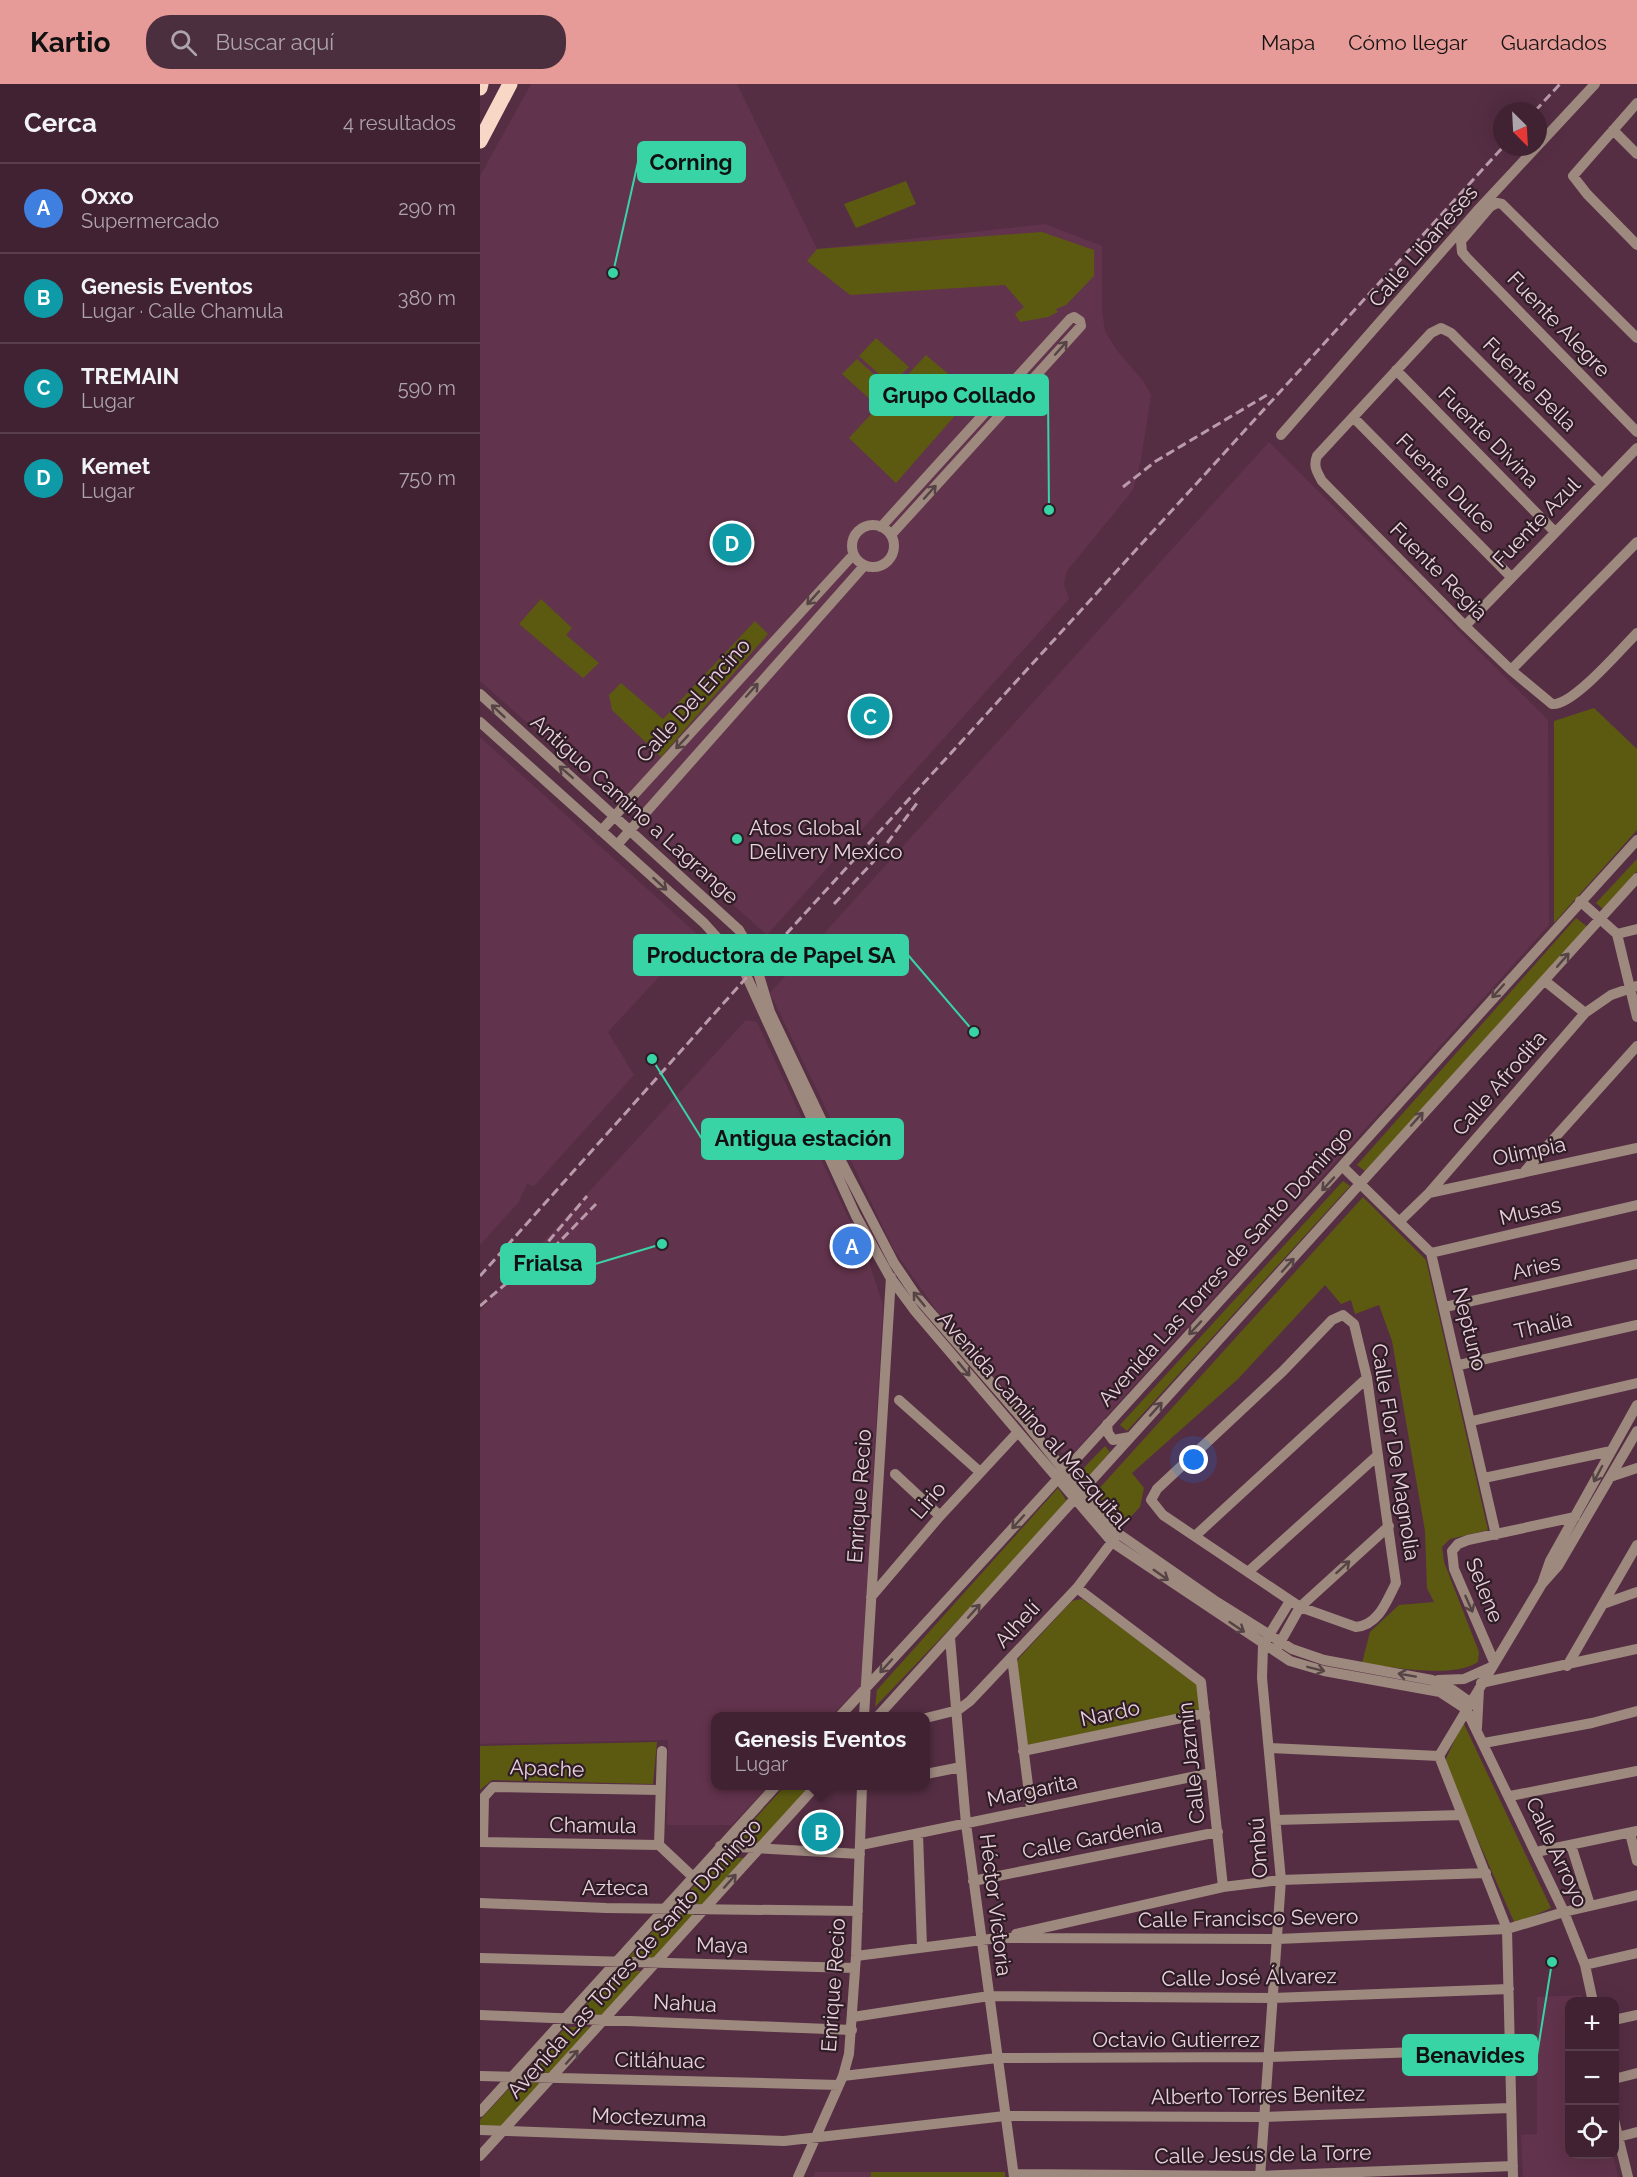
<!DOCTYPE html>
<html lang="es">
<head>
<meta charset="utf-8">
<style>
  :root { --surface:#402232; --page:#4b2f3e; --text:#f1f3f6; --muted:#aea4ac; --line:#593f4d; --accent:#e69b98 }
  body { margin:0; font-family:Raleway,sans-serif; background:var(--page); color:var(--text) }
  .controls { position:absolute; right:18px; bottom:18px; display:grid; overflow:hidden; border-radius:12px; box-shadow:0 6px 24px #0002 }
  .controls button { width:54px; height:54px; display:grid; place-items:center; padding:0; border:0; border-bottom:2px solid var(--line); background:var(--surface); color:var(--text); font:30px sans-serif }
  .compass { position:absolute; left:1013px; top:18px; width:54px; height:54px; border-radius:50%; background:var(--surface); box-shadow:0 6px 24px #0002; rotate:156deg }
  .you { position:absolute; left:714px; top:1376px; width:21px; height:21px; margin:-15px; border:4px solid #fff; border-radius:50%; background:#1a73e8; box-shadow:0 0 0 9px #1a73e833 }
  .badge { display:grid; place-items:center; width:39px; height:39px; border-radius:50%; background:var(--accent); color:#fff; font-size:20px; font-weight:700 }
  .pin { position:absolute; translate:-50% -50%; border:3px solid #fff; box-shadow:0 2px 6px #0006 }
  .popup { position:absolute; left:231px; top:1628px; width:219px; height:78px; box-sizing:border-box; display:grid; place-content:center; border-radius:12px; background:var(--surface); filter:drop-shadow(0 2px 4px #0005); font-size:20px; white-space:nowrap; color:var(--muted) }
  .popup b { font-size:22px; color:var(--text) }
  .popup::after { content:''; position:absolute; left:50%; top:100%; margin-left:-12px; border:12px solid transparent; border-top-color:var(--surface) }
  .list { margin:0; padding:0; list-style:none }
  h2 { display:flex; justify-content:space-between; align-items:center; height:78px; margin:0; padding:0 24px; font-size:26px }
  h2 small { font-size:20px; font-weight:400; color:var(--muted) }
  .list li { display:grid; grid-template-columns:39px 1fr auto; gap:18px; align-items:center; box-sizing:border-box; height:90px; padding:0 24px; border-top:2px solid var(--line) }
  .list b { display:block; font-size:22px; white-space:nowrap }
  .list p { margin:0; font-size:20px; white-space:nowrap; color:var(--muted) }
  .list em { font-size:20px; font-style:normal; color:var(--muted) }
  .icon { flex:none; width:33px; height:33px; fill:none; stroke:currentColor; stroke-width:2; stroke-linecap:round; stroke-linejoin:round }
  .map { position:relative; flex:none; width:1157px; height:2093px; overflow:hidden }
  header { display:flex; align-items:center; gap:36px; box-sizing:border-box; height:84px; padding:0 30px; background:var(--accent); color:#111 }
  header strong { font-size:28px }
  nav { display:flex; gap:33px; margin-inline-start:auto; font-size:21px }
  .search { width:420px; height:54px; background:var(--page); display:flex; align-items:center; gap:15px; box-sizing:border-box; padding:0 21px; border-radius:24px; color:var(--muted); font-size:22px }
  main { display:flex }
  aside { flex:1; background:var(--surface) }
  .map>svg:first-child { display:block }
</style>
</head>
<body>
<header>
<strong>Kartio</strong>
<div class="search"><svg class="icon" aria-label="search" viewBox="0 0 24 24"><circle cx="10" cy="10" r="6"/><path d="M15 15l6 6"/></svg>Buscar aquí</div>
<nav><a>Mapa</a><a>Cómo llegar</a><a>Guardados</a></nav>
</header>
<main>
<aside>
<h2>Cerca<small>4 resultados</small></h2>
<ul class="list">
<li><span class="badge" style="background:#3f7fe0">A</span><div><b>Oxxo</b><p>Supermercado</p></div><em>290 m</em></li>
<li><span class="badge" style="background:#0f9aa8">B</span><div><b>Genesis Eventos</b><p>Lugar · Calle Chamula</p></div><em>380 m</em></li>
<li><span class="badge" style="background:#0f9aa8">C</span><div><b>TREMAIN</b><p>Lugar</p></div><em>590 m</em></li>
<li><span class="badge" style="background:#0f9aa8">D</span><div><b>Kemet</b><p>Lugar</p></div><em>750 m</em></li>
</ul>
</aside>
<div class="map">
<svg width="1157" height="2093" viewBox="0 0 1157 2093">
  <rect width="100%" height="100%" fill="#552e43"/>
  <path fill="#62334c" d="M51 0H257L337 165 565 140 622 162V226L625 247 636 265 664 298 671 311 661 376 653 406 587 487 584 500 589 515 287 851 0 597V92Z
    M789 358 1068 636 1069 841 588 1375 461 1233 414 1166 290 909Z
    M0 653 218 851 128 948 154 991 54 1102 47 1100 38 1119 0 1161Z
    M266 936 277 938 389 1178 403 1221 381 1602 351 1632H236V1702H289L252 1741H187L188 1656 0 1660V1227Z
    M1101 1911 1103 1917 1090 1918V2070L1133 2071 1138 2093H1043L1041 2051 1057 2050V1913Z
    M335 2088H525V2093H333Z"/>
  <path fill="#5c5a11" d="M426 97 436 120 376 144 364 120Z
    M562 148 614 166V192L586 221 576 225 578 228 568 233 540 238 535 230 544 223 525 201 370 211 327 177 337 165Z
    M396 254 429 283 411 301 379 272Z
    M446 271 493 311 416 399 369 354Z
    M377 275 408 303 393 318 362 290Z
    M61 515 92 544 86 551 119 579 103 594 39 540Z
    M275 537 288 550 181 673 132 626 129 611 141 599 183 635Z
    M1114 624 1157 665V746L1074 839V637Z
    M1157 775V787L1123 825 1116 819Z
    M1096 834 1109 844 885 1087 877 1081Z
    M863 1097 870 1102 647 1347 640 1341Z
    M883 1113 946 1176 1008 1446 970 1455 962 1463 964 1478 999 1568 998 1578C972 1595 912 1583 882 1579L890 1548 919 1521 954 1518 947 1504 945 1447 912 1257 899 1221 875 1230 871 1216 861 1220 845 1201 758 1295 652 1389 664 1404 660 1423 642 1442 616 1408Z
    M625 1362 630 1368 600 1402 595 1393Z
    M578 1404 589 1420 395 1623 397 1606Z
    M602 1515 715 1596 720 1604 721 1625 551 1664 546 1659 537 1579 539 1574 592 1517Z
    M983 1638 1071 1824 1035 1840 964 1679Z
    M177 1658 173 1700 12 1696 0 1706V1662Z
    M305 1702H332L277 1764 250 1762Z
    M240 1773 267 1774 224 1820H198Z
    M216 1828 171 1878H144L188 1831Z
    M137 1886 162 1887 124 1931 98 1930Z
    M86 1943H112L70 1989 45 1988Z
    M35 1998 62 1999 22 2043H0V2036Z
    M391 2088H525V2093H391Z"/>
  <g fill="none" stroke-linecap="round" stroke-linejoin="round">
    <path stroke="#9e897f" stroke-width="10" d="M1157 19 1093 92 1107 110 1157 161
      M1133 46 1157 70
      M1157 254 1022 120 1017 119 1010 123 981 157 982 168 987 174 1157 348
      M916 286 1074 447
      M873 333 1031 493
      M801 351 997 127 1115 0
      M1121 399 971 249 961 244 951 249 837 372C833 382 837 388 842 397L985 542 1031 586 1072 620C1092 623 1142 564 1157 549
      M372 462a21 21 0 1 1 42 0a21 21 0 1 1-42 0Z
      M401 443 590 235 594 233 600 237 601 242 411 451
      M985 542 1157 364
      M1031 586 1157 458
      M0 610 259 846 272 868 290 928 361 1077 414 1179 437 1213 546 1339 623 1435 639 1450 737 1518 812 1565 844 1576 952 1596 973 1606 990 1618
      M0 638 224 839 261 880 376 1132 410 1193 435 1227 632 1458 810 1577 844 1587 960 1608 986 1625 1084 1828 1105 1881 1113 1918
      M121 747 373 471
      M137 761 384 482
      M1100 817 1137 850
      M1137 850 1157 933
      M1137 850 1157 845
      M1065 897 1105 929
      M863 1083 951 1169 1016 1451
      M1045 1087 1157 962
      M949 1109 1157 1064
      M920 1137 949 1109 1105 929 1131 911 1157 902
      M951 1169 1157 1121
      M965 1223 1157 1180
      M863 1231 874 1240 887 1294 916 1499C907 1516 899 1541 876 1543L820 1523 683 1431 671 1416 677 1405 803 1287 852 1236Z
      M979 1281 1157 1241
      M419 1316 500 1388
      M992 1337 1157 1299
      M627 1340 628 1349 633 1356 650 1353
      M415 1390 460 1432
      M1130 1393 1157 1384
      M1004 1394 1131 1367
      M715 1452 887 1294
      M768 1488 898 1371
      M1062 1500 1070 1477 1157 1321
      M597 1504 721 1598 743 1803
      M391 1513 460 1432 538 1348
      M1123 1520 1157 1508
      M470 1554 486 1740 534 2093
      M797 1564 820 1523 909 1442
      M532 1574 551 1725
      M1014 1578 974 1485 972 1467 978 1460 988 1456 1095 1433
      M1087 1582 1157 1461
      M958 1596 984 1595 1011 1583
      M1001 1599 1157 1565
      M360 1632C628 1343 892 1048 1157 756
      M384 1632 411 1193
      M398 1632 1157 794
      M446 1634 478 1626 490 1617 597 1504 635 1454
      M997 1644 999 1605
      M1004 1659 1112 1639 1157 1627
      M789 1664 959 1672
      M543 1667 725 1629
      M446 1690 481 1683
      M1030 1712 1157 1687
      M796 1736 982 1731
      M1150 1749 1157 1777
      M438 1750 442 1863
      M0 1758 179 1761 212 1792
      M3 1758 4 1713 13 1703 180 1706
      M179 1761 182 1667
      M381 1761 731 1689
      M1091 1761 1110 1821
      M240 1762 380 1770
      M1056 1768 1157 1747
      M493 1797 738 1748
      M0 1819 126 1824 378 1827
      M536 1850 743 1803 801 1796 1006 1789
      M376 1872 518 1854 798 1855 1027 1845 1084 1828 1157 1811
      M0 1874 375 1884
      M1105 1881 1157 1869
      M0 1931 372 1946
      M373 1933 509 1912 793 1914 1029 1905
      M1134 1936 1157 1931
      M0 1992 359 2001
      M363 1992 517 1974 789 1973 1029 1965
      M1134 1995 1157 1989
      M0 2028 296 1702
      M1134 2036 1148 2093
      M0 2046 304 2057 525 2032 784 2033 1030 2024
      M1138 2053 1157 2048
      M0 2072 336 1702
      M534 2090 780 2092 1033 2082
      M318 2093 363 1992 369 1970 376 1872 382 1702
      M780 2093 801 1796 782 1594 783 1561 810 1517
      M1033 2093 1027 1845 959 1672 1062 1500 1078 1482 1157 1347"/>
    <path stroke="#f9d7c6" stroke-width="15" d="M0 4 1 0
      M0 57 30 0"/>
    <path stroke="#b99baa" stroke-width="3" stroke-dasharray="9 4.5" stroke-linecap="butt" d="M1055 27 1080 0
      M643 403 676 377 787 311
      M354 820 393 778 437 719
      M54 1184 116 1120
      M0 1192 267 893 1023 63
      M0 1222 50 1179 107 1112"/>
  </g>
  <defs><path id="oneway-shaft" d="M-6 0H5M1.5-3L5.5 0L1.5 3" fill="none" stroke-width="1.6" stroke-linecap="round" stroke-linejoin="round" transform="scale(1.5)"/></defs>
  <g stroke="#564345">
    <use href="#oneway-shaft" transform="translate(581 264) rotate(-48)"/>
    <use href="#oneway-shaft" transform="translate(450 408) rotate(-48)"/>
    <use href="#oneway-shaft" transform="translate(333 514) rotate(132)"/>
    <use href="#oneway-shaft" transform="translate(272 606) rotate(-48)"/>
    <use href="#oneway-shaft" transform="translate(18 627) rotate(-137)"/>
    <use href="#oneway-shaft" transform="translate(202 658) rotate(133)"/>
    <use href="#oneway-shaft" transform="translate(86 688) rotate(-139)"/>
    <use href="#oneway-shaft" transform="translate(180 800) rotate(42)"/>
    <use href="#oneway-shaft" transform="translate(1083 876) rotate(-49)"/>
    <use href="#oneway-shaft" transform="translate(1018 907) rotate(132)"/>
    <use href="#oneway-shaft" transform="translate(937 1035) rotate(-48)"/>
    <use href="#oneway-shaft" transform="translate(848 1100) rotate(133)"/>
    <use href="#oneway-shaft" transform="translate(808 1181) rotate(-48)"/>
    <use href="#oneway-shaft" transform="translate(439 1215) rotate(-129)"/>
    <use href="#oneway-shaft" transform="translate(715 1244) rotate(133)"/>
    <use href="#oneway-shaft" transform="translate(484 1285) rotate(50)"/>
    <use href="#oneway-shaft" transform="translate(676 1325) rotate(-48)"/>
    <use href="#oneway-shaft" transform="translate(1118 1390) rotate(118)"/>
    <use href="#oneway-shaft" transform="translate(538 1438) rotate(132)"/>
    <use href="#oneway-shaft" transform="translate(863 1483) rotate(-42)"/>
    <use href="#oneway-shaft" transform="translate(681 1491) rotate(35)"/>
    <use href="#oneway-shaft" transform="translate(989 1520) rotate(66)"/>
    <use href="#oneway-shaft" transform="translate(494 1527) rotate(-48)"/>
    <use href="#oneway-shaft" transform="translate(757 1543) rotate(34)"/>
    <use href="#oneway-shaft" transform="translate(406 1582) rotate(132)"/>
    <use href="#oneway-shaft" transform="translate(836 1585) rotate(14)"/>
    <use href="#oneway-shaft" transform="translate(927 1591) rotate(-170)"/>
    <use href="#oneway-shaft" transform="translate(250 1797) rotate(-48)"/>
    <use href="#oneway-shaft" transform="translate(92 1973) rotate(-48)"/>
  </g>
  <circle fill="#38d4a6" stroke="#2f1d26" stroke-width="2" cx="257" cy="755" r="6"/>
  <g text-anchor="middle" dominant-baseline="central" stroke-width="4.5" stroke-linejoin="round" paint-order="stroke">
    <g font-size="21" fill="#ead0dc" stroke="#2f1d26">
      <text transform="translate(943 162) rotate(-49)">Calle Libaneses</text>
      <text transform="translate(1079 240) rotate(46)">Fuente Alegre</text>
      <text transform="translate(1050 300) rotate(45)">Fuente Bella</text>
      <text transform="translate(1009 353) rotate(45)">Fuente Divina</text>
      <text transform="translate(966 399) rotate(45)">Fuente Dulce</text>
      <text transform="translate(1056 438) rotate(-46)">Fuente Azul</text>
      <text transform="translate(959 487) rotate(45)">Fuente Regia</text>
      <text transform="translate(213 616) rotate(-48)">Calle Del Encino</text>
      <text transform="translate(155 725) rotate(42)">Antiguo Camino a Lagrange</text>
      <text transform="translate(1019 999) rotate(-49)">Calle Afrodita</text>
      <text transform="translate(1049 1067) rotate(-12)">Olimpia</text>
      <text transform="translate(1050 1127) rotate(-13)">Musas</text>
      <text transform="translate(745 1182) rotate(-48)">Avenida Las Torres de Santo Domingo</text>
      <text transform="translate(1056 1183) rotate(-13)">Aries</text>
      <text transform="translate(1063 1241) rotate(-13)">Thalía</text>
      <text transform="translate(990 1245) rotate(76)">Neptuno</text>
      <text transform="translate(554 1336) rotate(49)">Avenida Camino al Mezquital</text>
      <text transform="translate(916 1368) rotate(81)">Calle Flor De Magnolia</text>
      <text transform="translate(379 1412) rotate(-86)">Enrique Recio</text>
      <text transform="translate(448 1416) rotate(-49)">Lirio</text>
      <text transform="translate(1005 1506) rotate(68)">Selene</text>
      <text transform="translate(537 1540) rotate(-47)">Alhelí</text>
      <text transform="translate(630 1629) rotate(-12)">Nardo</text>
      <text transform="translate(711 1679) rotate(-96)">Calle Jazmín</text>
      <text transform="translate(67 1684) rotate(2)">Apache</text>
      <text transform="translate(552 1706) rotate(-12)">Margarita</text>
      <text transform="translate(113 1741) rotate(1)">Chamula</text>
      <text transform="translate(612 1754) rotate(-11)">Calle Gardenia</text>
      <text transform="translate(778 1764) rotate(-94)">Ombú</text>
      <text transform="translate(1077 1768) rotate(65)">Calle Arroyo</text>
      <text x="135" y="1803">Azteca</text>
      <text transform="translate(516 1821) rotate(83)">Héctor Victoria</text>
      <text transform="translate(768 1834) rotate(-1)">Calle Francisco Severo</text>
      <text transform="translate(242 1861) rotate(1)">Maya</text>
      <text transform="translate(154 1874) rotate(-48)">Avenida Las Torres de Santo Domingo</text>
      <text transform="translate(769 1893) rotate(-1)">Calle José Álvarez</text>
      <text transform="translate(353 1901) rotate(-86)">Enrique Recio</text>
      <text transform="translate(205 1919) rotate(3)">Nahua</text>
      <text x="696" y="1955">Octavio Gutierrez</text>
      <text transform="translate(180 1976) rotate(1)">Citláhuac</text>
      <text transform="translate(778 2011) rotate(-1)">Alberto Torres Benitez</text>
      <text transform="translate(169 2033) rotate(2)">Moctezuma</text>
      <text transform="translate(783 2070) rotate(-1)">Calle Jesús de la Torre</text>
    </g>
    <g font-size="21" fill="#ead0dc" stroke="#2f1d26" text-anchor="start">
      <text x="269" y="743">Atos Global<tspan x="269" dy="24">Delivery Mexico</tspan></text>
    </g>
  </g>
  <path fill="none" stroke="#38d4a6" stroke-width="2" d="M133 189L158 78M569 426L568 311M494 948L428 871M172 975L222 1055M182 1160L115 1180M1072 1878L1057 1971"/>
  <g fill="#38d4a6" stroke="#2f1d26" stroke-width="2">
    <circle cx="133" cy="189" r="6"/>
    <circle cx="569" cy="426" r="6"/>
    <circle cx="494" cy="948" r="6"/>
    <circle cx="172" cy="975" r="6"/>
    <circle cx="182" cy="1160" r="6"/>
    <circle cx="1072" cy="1878" r="6"/>
  </g>
  <g fill="#38d4a6" stroke="#38d4a6" stroke-width="2">
    <rect x="158" y="58" width="107" height="40" rx="6"/>
    <rect x="390" y="291" width="178" height="40" rx="6"/>
    <rect x="154" y="851" width="274" height="40" rx="6"/>
    <rect x="222" y="1035" width="201" height="40" rx="6"/>
    <rect x="21" y="1160" width="94" height="40" rx="6"/>
    <rect x="923" y="1951" width="134" height="40" rx="6"/>
  </g>
  <g font-size="22" text-anchor="middle" font-weight="bold" fill="#111">
    <text x="211" y="86">Corning</text>
    <text x="479" y="319">Grupo Collado</text>
    <text x="291" y="879">Productora de Papel SA</text>
    <text x="323" y="1062">Antigua estación</text>
    <text x="68" y="1187">Frialsa</text>
    <text x="990" y="1979">Benavides</text>
  </g>
</svg>
<div class="controls">
<button>+</button>
<button>−</button>
<button><svg class="icon" aria-label="locate" viewBox="0 0 24 24"><circle cx="12" cy="12" r="6"/><path d="M12 2v4M12 18v4M2 12h4M18 12h4"/></svg></button>
</div>
<svg class="compass" viewBox="-18 -18 36 36"><path d="M0-13l5 13h-10z" fill="#e53935"/><path d="M0 13l5-13h-10z" fill="#aea4ac"/></svg>
<div class="you"></div>
<div class="pin badge" style="left:372px;top:1162px;background:#3f7fe0">A</div>
<div class="pin badge" style="left:341px;top:1748px;background:#0f9aa8">B</div>
<div class="popup"><b>Genesis Eventos</b>Lugar</div>
<div class="pin badge" style="left:390px;top:632px;background:#0f9aa8">C</div>
<div class="pin badge" style="left:252px;top:459px;background:#0f9aa8">D</div>
</div>
</main>
</body>
</html>
